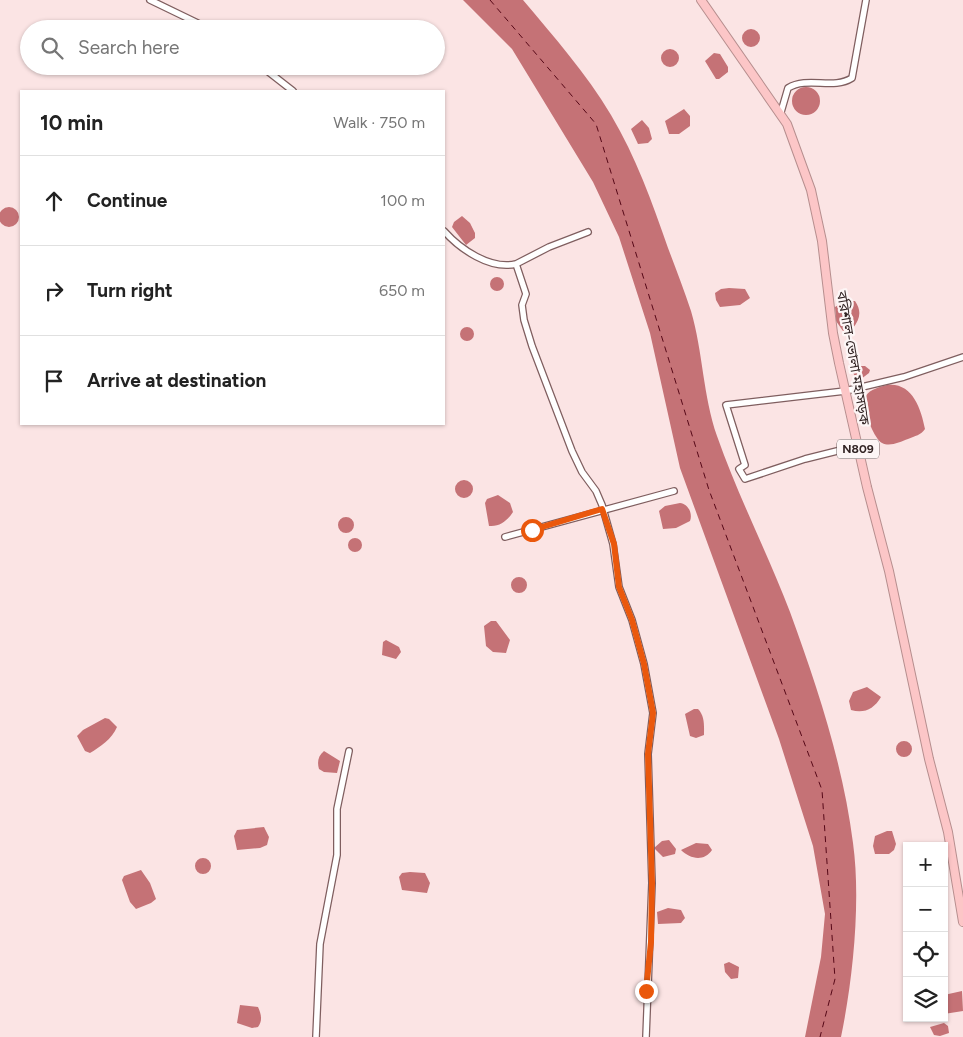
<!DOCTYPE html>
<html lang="en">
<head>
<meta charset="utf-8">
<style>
  :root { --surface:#fff; --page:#f2f2f2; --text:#222; --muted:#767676; --line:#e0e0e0 }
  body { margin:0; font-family:Figtree,"Noto Sans Bengali",sans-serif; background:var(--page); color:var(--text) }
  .controls { position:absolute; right:15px; bottom:15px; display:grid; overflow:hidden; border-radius:0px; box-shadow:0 1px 4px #0004 }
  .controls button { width:45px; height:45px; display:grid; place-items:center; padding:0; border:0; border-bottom:1px solid var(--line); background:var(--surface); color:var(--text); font:25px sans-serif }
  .stop { position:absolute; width:15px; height:15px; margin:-11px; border:4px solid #ea580c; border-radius:50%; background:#fff }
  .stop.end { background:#ea580c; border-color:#fff; box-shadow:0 1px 5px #0008 }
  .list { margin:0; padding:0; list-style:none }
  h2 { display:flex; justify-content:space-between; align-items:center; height:65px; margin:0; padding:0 20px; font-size:21px }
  h2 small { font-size:16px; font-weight:400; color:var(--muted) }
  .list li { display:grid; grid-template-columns:32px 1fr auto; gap:15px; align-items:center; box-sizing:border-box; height:90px; padding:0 20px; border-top:1px solid var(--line) }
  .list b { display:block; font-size:19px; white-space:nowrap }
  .list em { font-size:16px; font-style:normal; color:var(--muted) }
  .icon { flex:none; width:28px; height:28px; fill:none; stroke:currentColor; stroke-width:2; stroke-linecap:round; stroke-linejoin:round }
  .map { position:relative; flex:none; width:963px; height:1037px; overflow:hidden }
  .search { position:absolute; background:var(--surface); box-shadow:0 1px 4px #0004; left:20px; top:20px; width:425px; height:55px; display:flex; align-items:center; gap:12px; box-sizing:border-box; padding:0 18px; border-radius:28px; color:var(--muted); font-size:19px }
  .panel { position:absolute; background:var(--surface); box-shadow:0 1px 4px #0004; left:20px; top:90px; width:425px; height:335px; border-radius:0px }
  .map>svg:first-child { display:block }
</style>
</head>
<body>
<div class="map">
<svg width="963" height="1037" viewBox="0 0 963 1037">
  <rect width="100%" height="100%" fill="#fbe4e4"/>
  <path fill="#c57276" d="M463 0H523C554 37 586 73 611 115 636 157 652 202 668 248 676 269 684 290 691 311 703 352 703 396 717 436 738 496 767 552 790 612 817 686 843 764 853 843 861 901 853 979 841 1037H805L821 957 825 914 813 846 779 739 680 468 650 333 619 237 593 182 512 49Z
    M742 38a9 9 0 1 1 18 0a9 9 0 1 1-18 0Z
    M661 58a9 9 0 1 1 18 0a9 9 0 1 1-18 0Z
    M714 53 720 54 728 67V72L719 79H716L705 61Z
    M792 101a14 14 0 1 1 28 0a14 14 0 1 1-28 0Z
    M684 109 690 116V126L679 134H669L665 121Z
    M642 120 649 128 652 139 648 143 638 144 631 129Z
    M-1 217a10 10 0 1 1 20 0a10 10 0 1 1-20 0Z
    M462 216 470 223 475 233V238L466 245 452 227 454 222Z
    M490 284a7 7 0 1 1 14 0a7 7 0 1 1-14 0Z
    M729 288 745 289 750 298 740 305 720 307 716 300 715 293 721 289Z
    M846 301H855C862 311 860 319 853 328L843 331 836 321 835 307Z
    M460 334a7 7 0 1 1 14 0a7 7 0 1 1-14 0Z
    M856 366H865L870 370 869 373 857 382 852 370Z
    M887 385C912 382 921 408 925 429 921 435 915 436 908 439 900 442 890 447 882 443 873 438 861 405 866 396 870 389 880 387 887 385Z
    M455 489a9 9 0 1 1 18 0a9 9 0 1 1-18 0Z
    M498 495 510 503 513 512C507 521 500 527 489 526L485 503 487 499Z
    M680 503C688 504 693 513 690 521L676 528 663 529 659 511 665 506Z
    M338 525a8 8 0 1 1 16 0a8 8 0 1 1-16 0Z
    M348 545a7 7 0 1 1 14 0a7 7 0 1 1-14 0Z
    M511 585a8 8 0 1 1 16 0a8 8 0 1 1-16 0Z
    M491 621H496L510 640 506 653 493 652 486 646 484 626Z
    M386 640 399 647 401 652 396 659 382 655 383 642Z
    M867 687 881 697C874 709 864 714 851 710L849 701 853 692Z
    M694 709H698C705 716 704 726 704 735L696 738 690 736 685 714Z
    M105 718 109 719 117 727C112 739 100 747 90 753L85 751 77 736 83 730Z
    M896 749a8 8 0 1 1 16 0a8 8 0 1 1-16 0Z
    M324 751 340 761 337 773 324 772 319 769C317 762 318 756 324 751Z
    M264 827 269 837 267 845 260 848 237 850 234 836 237 830Z
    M887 831H892L896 844 894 850 889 854H875L873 846 875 836Z
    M669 840 676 849 675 854 663 857 654 848 662 841Z
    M696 843 708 844 712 850C704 862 690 859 681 850Z
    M195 866a8 8 0 1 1 16 0a8 8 0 1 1-16 0Z
    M141 870 150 883 156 899 151 903 136 909 130 902 122 880 124 876Z
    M410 872 425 873 430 883 427 893 402 890 399 877 402 873Z
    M668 908 681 910 685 918 681 923 658 924 657 912Z
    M729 962 739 967 738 978 731 979 725 972 724 964Z
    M962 991 963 1011 944 1014V995Z
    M240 1005 258 1007C261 1014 263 1020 258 1027L252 1028 237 1023Z
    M944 1023 948 1026 949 1033 940 1036 934 1035 930 1027Z"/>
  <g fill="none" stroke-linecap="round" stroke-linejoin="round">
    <path stroke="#560817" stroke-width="1" stroke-dasharray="6 5" stroke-linecap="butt" d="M490 0 596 124 709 490 822 790 835 979 820 1037"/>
    <g stroke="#7f5e5f" stroke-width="8">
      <path id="minor" d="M150 0 210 29
        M261 66 293 91
        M781 112 788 88C808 76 833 90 852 78L866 0
        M444 231C460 249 490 270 516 264
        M588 232 549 247 516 264 526 294 522 305 524 320 532 346 572 451 582 472 596 491 602 505 613 544 619 587 632 620 644 664 653 713 648 754 652 883 646 1037
        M857 446 805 459 745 479 739 469 745 465 726 405 845 391 904 377 963 357
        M505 537 674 491
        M316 1037 320 944 337 855V809L349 751"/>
    </g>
    <g stroke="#b68e8e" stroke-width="10">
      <path id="highway" d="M701 0 787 124 811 190 822 241 833 333 839 363 867 487 889 571 929 759 948 832 963 922"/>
    </g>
    <use href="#minor" stroke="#fff" stroke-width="5.5"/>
    <use href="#highway" stroke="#fcc6c7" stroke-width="8"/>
  </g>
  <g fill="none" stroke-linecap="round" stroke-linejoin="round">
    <path stroke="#ea580c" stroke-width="6" d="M532 530 602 509 614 544 619 587 632 620 644 664 653 713 648 754 652 883 651 942 646 991"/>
  </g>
  <g text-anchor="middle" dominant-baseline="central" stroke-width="4.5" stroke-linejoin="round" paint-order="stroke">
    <rect fill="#fdf6f6" stroke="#706464" stroke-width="1" x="837" y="439.5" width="42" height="19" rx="4"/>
    <g font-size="12" font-weight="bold" fill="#332525">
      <text x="858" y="449">N809</text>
    </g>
    <g font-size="14" fill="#332525" stroke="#fdf6f6">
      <text transform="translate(853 358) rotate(80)">বরিশাল-ভোলা মহাসড়ক</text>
    </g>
  </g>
</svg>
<div class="controls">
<button>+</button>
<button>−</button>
<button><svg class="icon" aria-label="locate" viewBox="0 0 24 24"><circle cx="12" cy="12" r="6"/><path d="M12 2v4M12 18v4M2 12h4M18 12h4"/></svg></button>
<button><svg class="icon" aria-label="layers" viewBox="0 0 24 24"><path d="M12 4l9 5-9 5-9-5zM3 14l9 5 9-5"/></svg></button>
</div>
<div class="stop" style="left:532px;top:530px"></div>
<div class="stop end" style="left:646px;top:991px"></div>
<div class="search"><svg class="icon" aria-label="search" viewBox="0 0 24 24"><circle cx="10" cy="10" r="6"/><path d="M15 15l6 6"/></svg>Search here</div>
<section class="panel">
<h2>10 min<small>Walk · 750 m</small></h2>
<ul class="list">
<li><svg class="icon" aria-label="ahead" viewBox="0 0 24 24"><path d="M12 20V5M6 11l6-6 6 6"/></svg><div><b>Continue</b></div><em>100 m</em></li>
<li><svg class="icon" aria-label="right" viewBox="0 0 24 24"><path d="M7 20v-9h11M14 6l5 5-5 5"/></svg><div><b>Turn right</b></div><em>650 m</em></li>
<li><svg class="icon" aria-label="arrive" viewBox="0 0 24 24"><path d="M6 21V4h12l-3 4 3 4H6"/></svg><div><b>Arrive at destination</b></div></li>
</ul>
</section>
</div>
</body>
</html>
